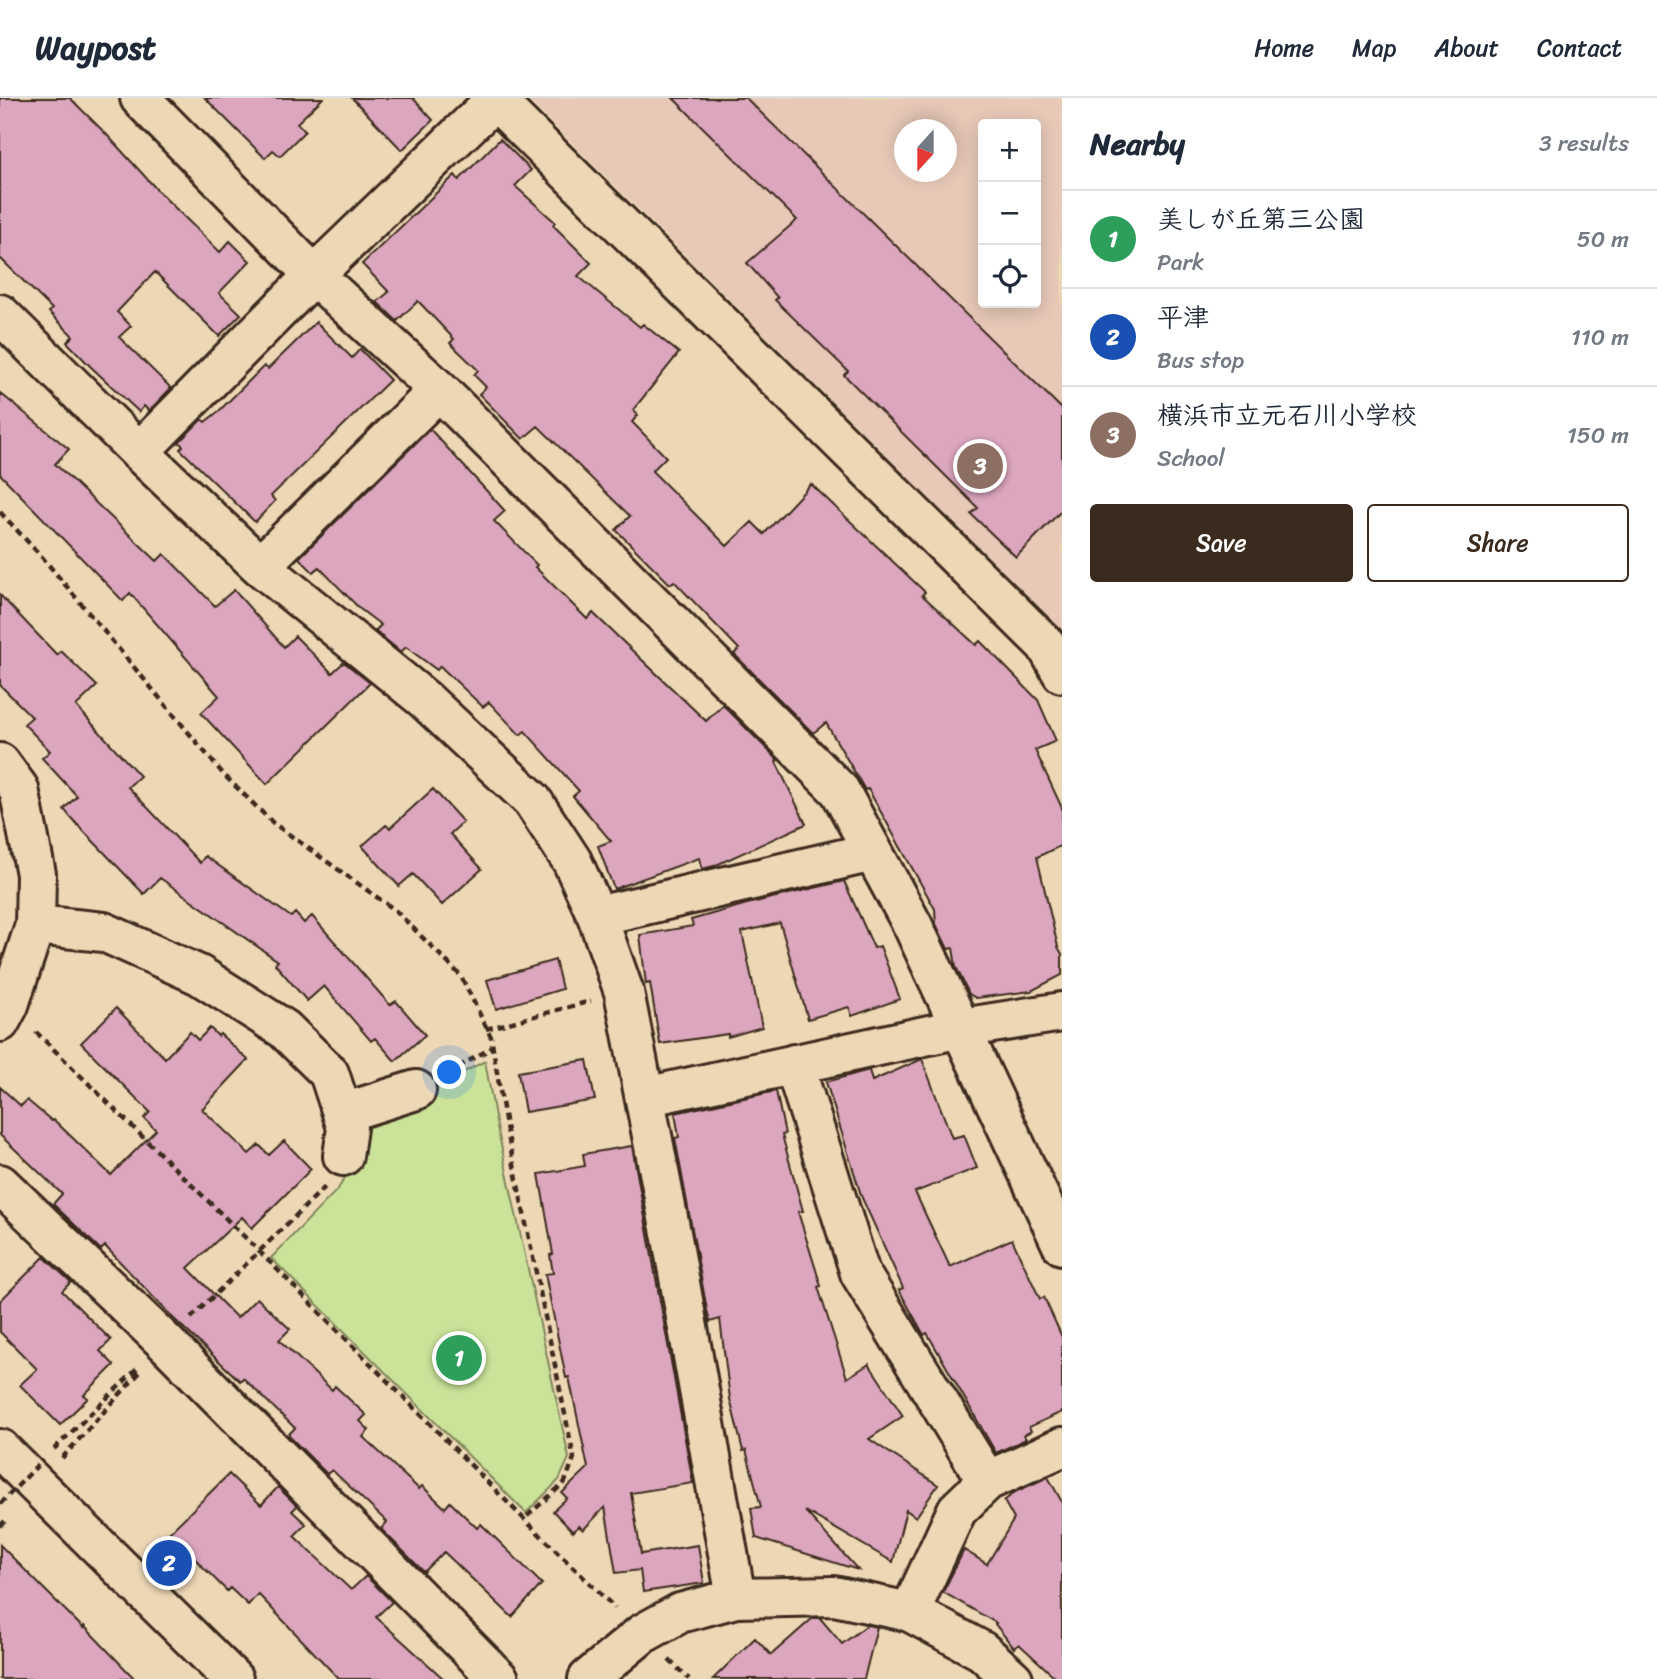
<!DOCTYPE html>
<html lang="en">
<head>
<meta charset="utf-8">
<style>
  :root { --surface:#fff; --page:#f2f2f3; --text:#1f2937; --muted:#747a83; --line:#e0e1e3; --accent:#3b2a1e }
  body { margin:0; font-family:Sriracha,"Klee One",sans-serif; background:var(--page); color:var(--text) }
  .controls { position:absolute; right:21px; top:21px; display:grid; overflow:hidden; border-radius:7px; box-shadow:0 4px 18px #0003 }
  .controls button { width:63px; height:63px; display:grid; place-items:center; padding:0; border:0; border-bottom:2px solid var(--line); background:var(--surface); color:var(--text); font:35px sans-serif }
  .compass { position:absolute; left:894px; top:21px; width:63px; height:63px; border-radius:50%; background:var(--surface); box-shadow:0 4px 18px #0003; rotate:201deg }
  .you { position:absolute; left:450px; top:975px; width:24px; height:24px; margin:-18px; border:5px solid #fff; border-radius:50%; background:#1a73e8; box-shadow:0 0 0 10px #1a73e833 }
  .badge { display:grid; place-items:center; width:46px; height:46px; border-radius:50%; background:var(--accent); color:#fff; font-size:23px; font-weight:700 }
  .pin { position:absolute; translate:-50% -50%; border:4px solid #fff; box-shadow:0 2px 7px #0006 }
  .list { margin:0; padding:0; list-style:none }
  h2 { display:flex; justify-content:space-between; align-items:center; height:91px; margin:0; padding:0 28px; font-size:30px }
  h2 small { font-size:23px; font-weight:400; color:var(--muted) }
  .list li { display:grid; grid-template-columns:46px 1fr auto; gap:21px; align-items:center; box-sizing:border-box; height:98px; padding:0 28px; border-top:2px solid var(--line) }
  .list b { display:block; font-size:26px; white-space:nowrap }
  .list p { margin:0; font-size:23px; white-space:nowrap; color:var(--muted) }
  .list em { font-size:23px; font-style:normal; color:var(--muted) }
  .actions { display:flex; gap:14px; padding:21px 28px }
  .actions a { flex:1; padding:16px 0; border:2px solid var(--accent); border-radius:7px; text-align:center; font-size:24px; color:var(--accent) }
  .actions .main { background:var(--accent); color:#fff }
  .icon { flex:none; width:38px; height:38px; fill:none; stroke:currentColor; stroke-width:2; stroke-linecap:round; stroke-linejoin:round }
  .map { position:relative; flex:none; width:1062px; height:1581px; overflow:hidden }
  header { display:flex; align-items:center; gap:42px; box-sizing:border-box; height:98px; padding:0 35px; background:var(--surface); border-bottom:2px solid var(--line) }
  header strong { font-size:33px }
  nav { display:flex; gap:38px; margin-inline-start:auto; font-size:24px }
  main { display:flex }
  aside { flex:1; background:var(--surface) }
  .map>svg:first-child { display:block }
</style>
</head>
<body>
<header>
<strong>Waypost</strong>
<nav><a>Home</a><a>Map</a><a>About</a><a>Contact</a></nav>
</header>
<main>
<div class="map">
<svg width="1062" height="1581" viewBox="0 0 1062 1581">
  <rect width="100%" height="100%" fill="#edd8b6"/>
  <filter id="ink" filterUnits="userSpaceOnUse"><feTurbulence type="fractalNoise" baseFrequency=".0143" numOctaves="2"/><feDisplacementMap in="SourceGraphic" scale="14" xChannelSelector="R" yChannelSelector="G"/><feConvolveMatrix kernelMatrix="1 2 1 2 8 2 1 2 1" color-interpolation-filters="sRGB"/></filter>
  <g filter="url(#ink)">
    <path fill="#e8c9b8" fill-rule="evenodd" d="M531 0H1062V532L529 2ZM983 26H1036V205H983ZM904 32H946V74H904Z"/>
    <path fill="#cae399" stroke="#82865c" stroke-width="2" d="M485 963 496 1024 569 1360 559 1382 526 1415 271 1160 338 1091 355 1063 358 1022 414 1000Z"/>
    <path fill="#dca6be" stroke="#3b2a1e" stroke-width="2" d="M0 0H70L108 38 160 95 220 154 230 143 250 163 219 195 241 216 219 238 155 174 117 214 131 228 119 239 171 290 149 313 144 308 139 314 90 268 67 244 73 238 49 214 52 211 0 160Z
      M205 0H323L297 25 305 33 280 58 273 52 265 60Z
      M352 0H413L433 22 402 52Z
      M673 0H746L1062 311V412L1016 459 971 416 978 410 844 277 848 273 775 202 778 200 747 165 797 122Z
      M500 41 531 72 515 88 555 124 553 127 591 165 578 178 640 229 643 226 679 255 633 312 638 317 632 324 666 359 652 373 727 448 752 424 764 436 811 386 925 494 922 497 976 547 980 543 1038 602 1056 643 1035 652 1062 710V747L1037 759 1058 849 1062 856V877L1031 893 976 900 969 896 956 869 953 850 948 851 936 826 935 811 868 691 865 692 826 625 813 635 734 556 739 551 674 483 670 486 616 432 630 418 538 328 523 341 479 296 486 289 474 277 478 272 450 245 454 241 418 203 397 223 377 204 389 194 362 166 455 77 459 82Z
      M316 224 352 260 360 251 390 282 271 398 275 403 255 424 180 351 183 348 179 344 202 321 205 324 219 313 264 268 268 271Z
      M0 295 69 351 55 366 157 463 164 456 215 508 234 492 284 549 295 538 332 575 344 564 370 585 267 686 201 615 219 598 130 495 123 503 0 376Z
      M430 331 505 413 494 423 537 467 535 469 587 521 593 515 706 623 723 607 778 662 776 664 806 726 714 768 702 771 699 760 614 791 598 748 611 743 573 698 579 693 525 633 520 637 489 604 483 609 440 568 437 572 406 549 401 554 375 533 381 527 360 511 319 469 313 474 299 460Z
      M0 497 57 557 61 553 97 588 76 608 140 678 128 689 200 765 205 758 291 819 295 815 304 825 312 818 390 907 396 903 425 937 395 963 375 940 371 943 324 888 307 903 275 866 278 863 160 780 144 796 72 721 64 711 77 698 42 660 50 653 24 626 32 619 0 587Z
      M433 691 463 724 450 736 482 771 442 807 413 776 399 788 362 748 386 727 390 730Z
      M844 783 874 850 880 848 900 901 852 918 849 909 808 921 780 825 742 834 762 929 728 939V936L660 946 650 885 646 886 640 837 693 828 691 822 747 806Z
      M555 862 562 891 496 911 487 882Z
      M116 910 165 960 190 934 198 942 210 930 218 938 220 936 248 962 202 1011 249 1056 259 1047 269 1057 284 1043 311 1071 252 1130 242 1119 188 1170 237 1220 257 1200 290 1231 279 1242 332 1292 335 1288 366 1317 360 1323 369 1332 363 1339 419 1391 422 1388 445 1410 450 1404 477 1430 481 1426 542 1486 512 1519 444 1454 424 1474 381 1431 387 1424 332 1372 327 1376 288 1337 295 1330 243 1280 240 1283 172 1219 105 1148 101 1152 53 1106 62 1096 0 1037V989L21 1008 27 1002 52 1023 54 1022 111 1077 156 1032 144 1020 150 1014 81 945Z
      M922 961 952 1040 964 1037 977 1070 915 1094 950 1169 1012 1141 1040 1201 1044 1199 1062 1239V1314L1029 1329 1031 1333 1024 1337 1026 1341 996 1355 927 1235 924 1237 899 1192 903 1190 862 1100 826 984 869 972 872 983Z
      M587 962 595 1002 525 1014 518 974Z
      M776 993 785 1036 782 1037 803 1113 798 1114 821 1188 818 1189 847 1280 869 1266 903 1318 869 1341 938 1387 916 1419 906 1412 893 1464 805 1413 858 1472 756 1440 751 1410 761 1409 746 1352 743 1353 730 1301 720 1221 710 1224 707 1212 675 1040 679 1039 675 1015Z
      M632 1048 693 1385 631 1395 641 1456 698 1447 704 1485 643 1494 640 1472 616 1475 605 1409 583 1432 579 1428 573 1434 553 1413 567 1400 562 1395 588 1370 569 1279 566 1280 545 1176 553 1175 550 1157 553 1156 539 1076 585 1068 583 1056Z
      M44 1159 71 1184 62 1193 111 1242 100 1253 114 1267 84 1297 88 1300 60 1327 20 1287 37 1271 0 1234V1203Z
      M229 1376 261 1407 278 1389 297 1408 292 1413 306 1426 294 1438 351 1492 366 1478 392 1504 376 1519 444 1581H339L258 1496 248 1507 230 1490 227 1493 169 1435Z
      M1048 1379 1062 1404V1581H1057L1019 1546 1014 1550 995 1526 996 1525 943 1494 964 1452 987 1466 1014 1421 1004 1403 1015 1394Z
      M0 1447 83 1530 84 1528 135 1581H0Z
      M813 1520H820L842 1546 867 1527 877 1529 864 1581H713L755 1540 771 1557Z"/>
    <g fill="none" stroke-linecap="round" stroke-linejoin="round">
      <g stroke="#3b2a1e" stroke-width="44">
        <path id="minor" d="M140 0 314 177 439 292 840 693 913 828 1062 1147
          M493 0 1046 547 1062 575
          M0 216 139 354 260 468 424 601 532 702 572 763 597 818 624 894 672 1140 736 1500
          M139 354 314 177 497 0
          M260 468 439 292
          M0 665 19 691 36 776 35 827 9 907 0 924
          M597 818 873 754
          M35 827 104 834 199 877 284 931 329 975 347 1030 343 1058
          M794 966 860 1175 987 1383
          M645 999 961 930 1062 914
          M343 1015 416 992
          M0 1086 166 1245 499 1581
          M0 1351 233 1581
          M910 1514 957 1412 987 1383 1062 1349
          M588 1581 642 1536 680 1515 736 1500 834 1498 910 1514 982 1553 1013 1581"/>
      </g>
      <path stroke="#3b2a1e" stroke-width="4.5" stroke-dasharray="7 5" stroke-linecap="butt" d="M0 414 42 459 224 677 273 725 395 812 461 878 491 939 506 1028 574 1360 565 1384 524 1421
        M486 931 591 903
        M36 934 258 1152 524 1421 615 1510
        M448 975 493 949
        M191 1220 325 1089
        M54 1351 138 1270
        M62 1360 141 1273
        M0 1428 7 1421
        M669 1562 689 1581"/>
      <use href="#minor" stroke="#edd8b6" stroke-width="38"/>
      <path stroke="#3b2a1e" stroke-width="4.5" stroke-dasharray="7 5" stroke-linecap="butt" d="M0 1406 38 1367"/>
    </g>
  </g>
</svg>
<div class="controls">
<button>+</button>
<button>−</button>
<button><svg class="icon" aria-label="locate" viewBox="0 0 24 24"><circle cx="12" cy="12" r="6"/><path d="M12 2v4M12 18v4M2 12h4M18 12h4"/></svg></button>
</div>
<svg class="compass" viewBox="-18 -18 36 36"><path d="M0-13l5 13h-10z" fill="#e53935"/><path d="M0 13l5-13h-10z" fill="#747a83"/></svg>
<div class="you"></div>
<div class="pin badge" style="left:459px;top:1260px;background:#2e9e5b">1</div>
<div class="pin badge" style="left:169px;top:1465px;background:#1a4fb4">2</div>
<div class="pin badge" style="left:980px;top:368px;background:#8d6e63">3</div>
</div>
<aside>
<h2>Nearby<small>3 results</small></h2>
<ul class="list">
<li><span class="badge" style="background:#2e9e5b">1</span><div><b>美しが丘第三公園</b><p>Park</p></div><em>50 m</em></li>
<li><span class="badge" style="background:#1a4fb4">2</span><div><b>平津</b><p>Bus stop</p></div><em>110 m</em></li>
<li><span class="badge" style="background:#8d6e63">3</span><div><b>横浜市立元石川小学校</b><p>School</p></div><em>150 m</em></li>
</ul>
<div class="actions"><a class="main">Save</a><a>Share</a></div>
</aside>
</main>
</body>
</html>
